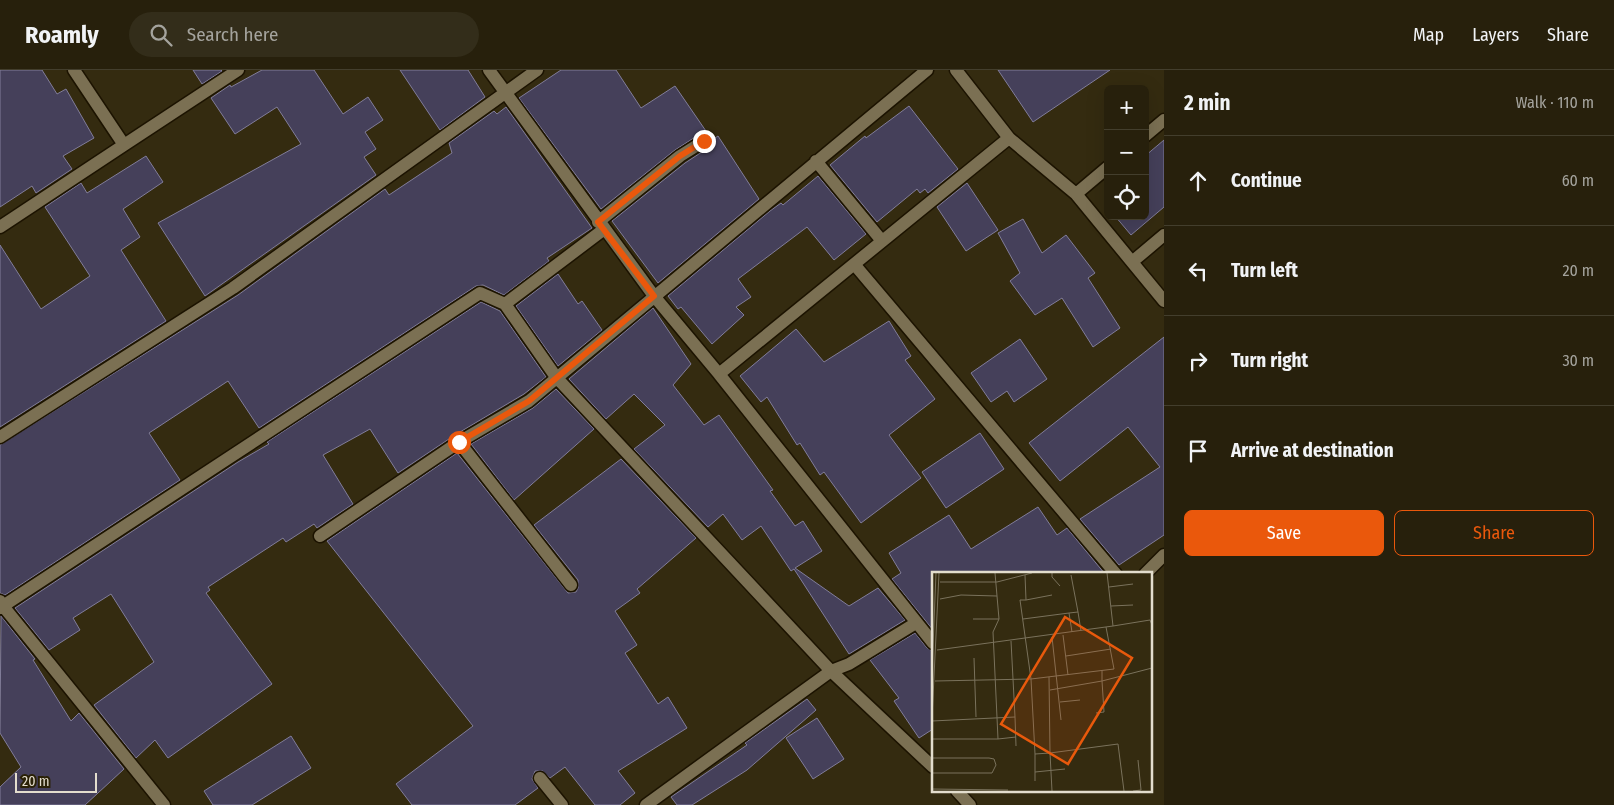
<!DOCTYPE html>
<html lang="en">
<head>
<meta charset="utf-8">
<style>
  :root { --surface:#27200c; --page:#332d1a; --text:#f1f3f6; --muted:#a4a39d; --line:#433e2d; --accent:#ea580c }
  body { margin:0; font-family:"Fira Sans Condensed",sans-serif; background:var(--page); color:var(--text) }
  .controls { position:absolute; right:15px; top:15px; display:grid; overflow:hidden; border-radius:8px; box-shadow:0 5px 20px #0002 }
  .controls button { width:45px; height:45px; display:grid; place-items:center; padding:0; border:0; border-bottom:1px solid var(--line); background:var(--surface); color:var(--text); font:25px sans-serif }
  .scale { position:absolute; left:15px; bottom:12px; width:82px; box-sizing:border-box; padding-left:5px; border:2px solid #e3ddcd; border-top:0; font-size:14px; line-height:18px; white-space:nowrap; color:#e3ddcd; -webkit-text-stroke:4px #2a2106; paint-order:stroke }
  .stop { position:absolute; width:15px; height:15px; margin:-11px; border:4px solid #ea580c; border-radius:50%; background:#fff }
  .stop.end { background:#ea580c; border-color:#fff; box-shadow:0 1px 5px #0008 }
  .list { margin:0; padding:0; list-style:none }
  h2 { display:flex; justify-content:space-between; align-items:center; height:65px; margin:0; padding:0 20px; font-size:21px }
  h2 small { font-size:16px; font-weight:400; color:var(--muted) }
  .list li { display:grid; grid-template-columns:32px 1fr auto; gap:15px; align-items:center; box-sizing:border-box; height:90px; padding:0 20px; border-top:1px solid var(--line) }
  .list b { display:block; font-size:19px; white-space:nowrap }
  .list em { font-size:16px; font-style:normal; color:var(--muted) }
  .actions { display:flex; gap:10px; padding:15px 20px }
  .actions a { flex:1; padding:11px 0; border:1px solid var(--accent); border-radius:8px; text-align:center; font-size:18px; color:var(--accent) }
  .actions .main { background:var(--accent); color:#fff }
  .icon { flex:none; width:28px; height:28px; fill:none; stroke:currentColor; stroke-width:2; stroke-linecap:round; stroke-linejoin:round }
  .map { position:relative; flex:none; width:1164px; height:735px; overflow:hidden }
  header { display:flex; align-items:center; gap:30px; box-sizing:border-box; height:70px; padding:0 25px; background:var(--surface); border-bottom:1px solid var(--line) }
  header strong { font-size:24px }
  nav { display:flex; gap:28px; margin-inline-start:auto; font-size:18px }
  .search { width:350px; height:45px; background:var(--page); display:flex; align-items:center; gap:12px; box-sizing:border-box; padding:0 18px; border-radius:28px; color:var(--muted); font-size:19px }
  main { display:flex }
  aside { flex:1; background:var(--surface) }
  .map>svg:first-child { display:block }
</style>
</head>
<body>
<header>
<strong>Roamly</strong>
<div class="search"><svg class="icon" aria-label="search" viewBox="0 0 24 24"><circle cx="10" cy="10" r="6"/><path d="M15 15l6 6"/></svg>Search here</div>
<nav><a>Map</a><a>Layers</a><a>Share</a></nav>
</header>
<main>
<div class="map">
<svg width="1164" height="735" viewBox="0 0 1164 735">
  <rect width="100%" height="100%" fill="#342b10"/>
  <path fill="#45405a" stroke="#817d9a" d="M0 0H42L57 24 66 19 94 68 63 86 72 99 36 123 32 116 0 137Z
    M193 0H221L222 1 202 14Z
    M262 0H314L343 44 368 27 383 50 365 62 376 79 364 87 376 105 205 226 158 153 301 74 277 37 235 64 211 28 230 15 231 17Z
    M400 0H468L485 27 440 60Z
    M561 0H616L641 38 675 16 708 64H700L675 80 601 139 519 28Z
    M998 0H1110L1033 52Z
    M909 36 958 99 928 123 925 119 920 123 917 119 877 152 830 95 865 66 866 68Z
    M506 37 592 158 547 188 549 191 504 225 483 215 476 216 259 358 228 311 149 363 180 410 5 525 0 523V375L238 225 385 119 389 125 452 83 449 73 494 41 497 44Z
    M718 66 759 129 658 213 612 151 685 93 708 78 712 70Z
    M1164 70V137L1131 165 1115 146H1145V86Z
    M146 86 163 112 123 139 140 167 121 180 166 251 0 357V175L41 239 90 206 45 137 81 113 87 123Z
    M818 106 866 164 834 190 807 157 738 209 751 227 736 237 744 245 712 274 681 237 678 239 668 226 770 141 781 133 783 135Z
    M967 113 998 160 966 181 937 137Z
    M1023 149 1042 183 1066 165 1095 203 1088 208 1120 258 1093 277 1062 228 1035 245 1010 211 1020 203 998 163Z
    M558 204 578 234 582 231 602 260 558 296 516 236Z
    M481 232 500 241 546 307 524 324 455 365 398 403 370 359 323 385 353 434 317 458 314 454 286 472 283 468 208 517 210 520 206 523 272 614 168 688 155 670 136 688 94 635 154 592 111 524 73 548 80 560 49 580 15 538 238 392 269 374 267 372Z
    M653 238 691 294 673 315 704 355 719 345 773 420 770 421 795 456 803 451 822 481 795 498 849 536 878 518 905 550 849 584 794 499 791 501 761 456 742 470 723 444 708 457 634 379 665 355 634 324 606 349 569 309Z
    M889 251 911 286 905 290 935 329 889 365 921 408 861 453 824 402 820 405 800 373 797 375 767 327 761 332 740 306 796 259 824 292Z
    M1164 267V465L1119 495 1080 449 1160 397 1128 357 1060 411 1029 373Z
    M1020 269 1047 309 1014 332 1007 321 991 332 971 303Z
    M556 319 594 359 514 430 471 374 533 338Z
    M980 363 1004 399 946 438 922 402Z
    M457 383 568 523 576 522 578 518V510L534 455 621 389 696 468 637 519 640 523 615 541 637 575 625 583 658 634 668 627 687 658 618 701 635 723 620 735H595L565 697 550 708 543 701H535L532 709 538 718 515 735H412L396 714 473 656 327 471Z
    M1038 437 1057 465 1067 458 1105 504H933V560L892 509 901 503 889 483 949 445 971 479Z
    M1 546 35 589 33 590 71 651 79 643 124 699 85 735H0V717L21 697 0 663Z
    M915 563 927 578 933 581V659L919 668 894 631 899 628 870 590Z
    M807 629 816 640 747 700 692 735H677L671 727 747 675 745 673Z
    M817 648 844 689 813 709 786 668Z
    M291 666 311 698 252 735H213L204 721Z"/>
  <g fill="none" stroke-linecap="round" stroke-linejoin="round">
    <g stroke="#1c1300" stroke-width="15">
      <path id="street" d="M74 0 124 75 238 0
        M489 0 654 226 719 304 933 573
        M956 0 1009 68 1076 124 1164 231
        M1145 66 1164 50
        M816 91 882 171
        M1076 124 1108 97
        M598 152 680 86 704 71
        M0 157 124 75
        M1132 192 1164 165
        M854 194 1116 504
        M505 234 556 307 831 601 646 735
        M719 304 1009 68
        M0 367 233 218 537 0
        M459 372 571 515
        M320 466 459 372 529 331 927 0
        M1145 504 1164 485
        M0 531 3 536 480 223 505 234 603 160
        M0 538 3 536 164 735
        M916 553 849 594 831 601 933 697
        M540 708 562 735
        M957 721 970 735"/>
    </g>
    <use href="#street" stroke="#7b7053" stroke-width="12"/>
  </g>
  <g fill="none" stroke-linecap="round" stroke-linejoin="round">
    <path stroke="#ea580c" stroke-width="6" d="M459 372 529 331 654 226 598 152 680 86 704 71"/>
  </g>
  <g transform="translate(932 502)">
    <rect width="220" height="220" fill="#342b10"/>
    <path fill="none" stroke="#7a725c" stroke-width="1" d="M63 1 67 47 61 60 66 167 84 165M120 1V5L128 14M93 3 94 28H88L99 107 103 182 118 181 117 105M139 3 146 40M8 10H65L100 1M177 15 201 12M8 27 29 23 65 24M94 28 120 23M179 34 201 33M137 41 146 40 149 59M41 47H67M91 47 137 41 140 60M181 54 218 48 220 53M131 63 136 103M120 65 129 148M5 78 181 54 175 1M134 84 179 77M42 86 44 145M170 98V109L220 96M0 100 4 1M3 109 99 107 182 97 174 55M118 118 170 109 172 140 164 141M128 130 148 128M83 145 84 174M0 146 7 1M0 149 83 145 79 69M0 167H66M103 182V209M0 186H57L62 187 64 193 60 201H0M103 200 133 197M0 217 76 218M120 219 118 181 186 172 192 219M201 219 209 218 206 188"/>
    <path fill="#e8590c" fill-opacity="0.15" stroke="#e8590c" stroke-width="2.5" d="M133 45 200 86 136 192 69 152Z"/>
    <rect width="220" height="220" fill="none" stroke="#e3ddcd" stroke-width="2.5"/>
  </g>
</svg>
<div class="controls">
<button>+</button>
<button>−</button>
<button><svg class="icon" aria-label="locate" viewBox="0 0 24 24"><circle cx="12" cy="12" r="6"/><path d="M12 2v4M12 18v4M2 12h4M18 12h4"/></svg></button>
</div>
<div class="scale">20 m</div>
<div class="stop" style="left:459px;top:372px"></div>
<div class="stop end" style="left:704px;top:71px"></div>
</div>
<aside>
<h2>2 min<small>Walk · 110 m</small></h2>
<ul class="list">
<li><svg class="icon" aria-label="ahead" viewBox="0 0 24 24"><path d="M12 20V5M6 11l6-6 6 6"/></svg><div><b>Continue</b></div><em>60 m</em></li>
<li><svg class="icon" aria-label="left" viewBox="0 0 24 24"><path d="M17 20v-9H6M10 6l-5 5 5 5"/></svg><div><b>Turn left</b></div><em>20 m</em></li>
<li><svg class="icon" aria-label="right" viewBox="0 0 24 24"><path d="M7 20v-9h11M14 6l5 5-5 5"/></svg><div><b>Turn right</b></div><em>30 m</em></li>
<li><svg class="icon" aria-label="arrive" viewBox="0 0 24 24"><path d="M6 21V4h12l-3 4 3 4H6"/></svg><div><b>Arrive at destination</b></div></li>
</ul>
<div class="actions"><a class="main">Save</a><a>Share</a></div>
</aside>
</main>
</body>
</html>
